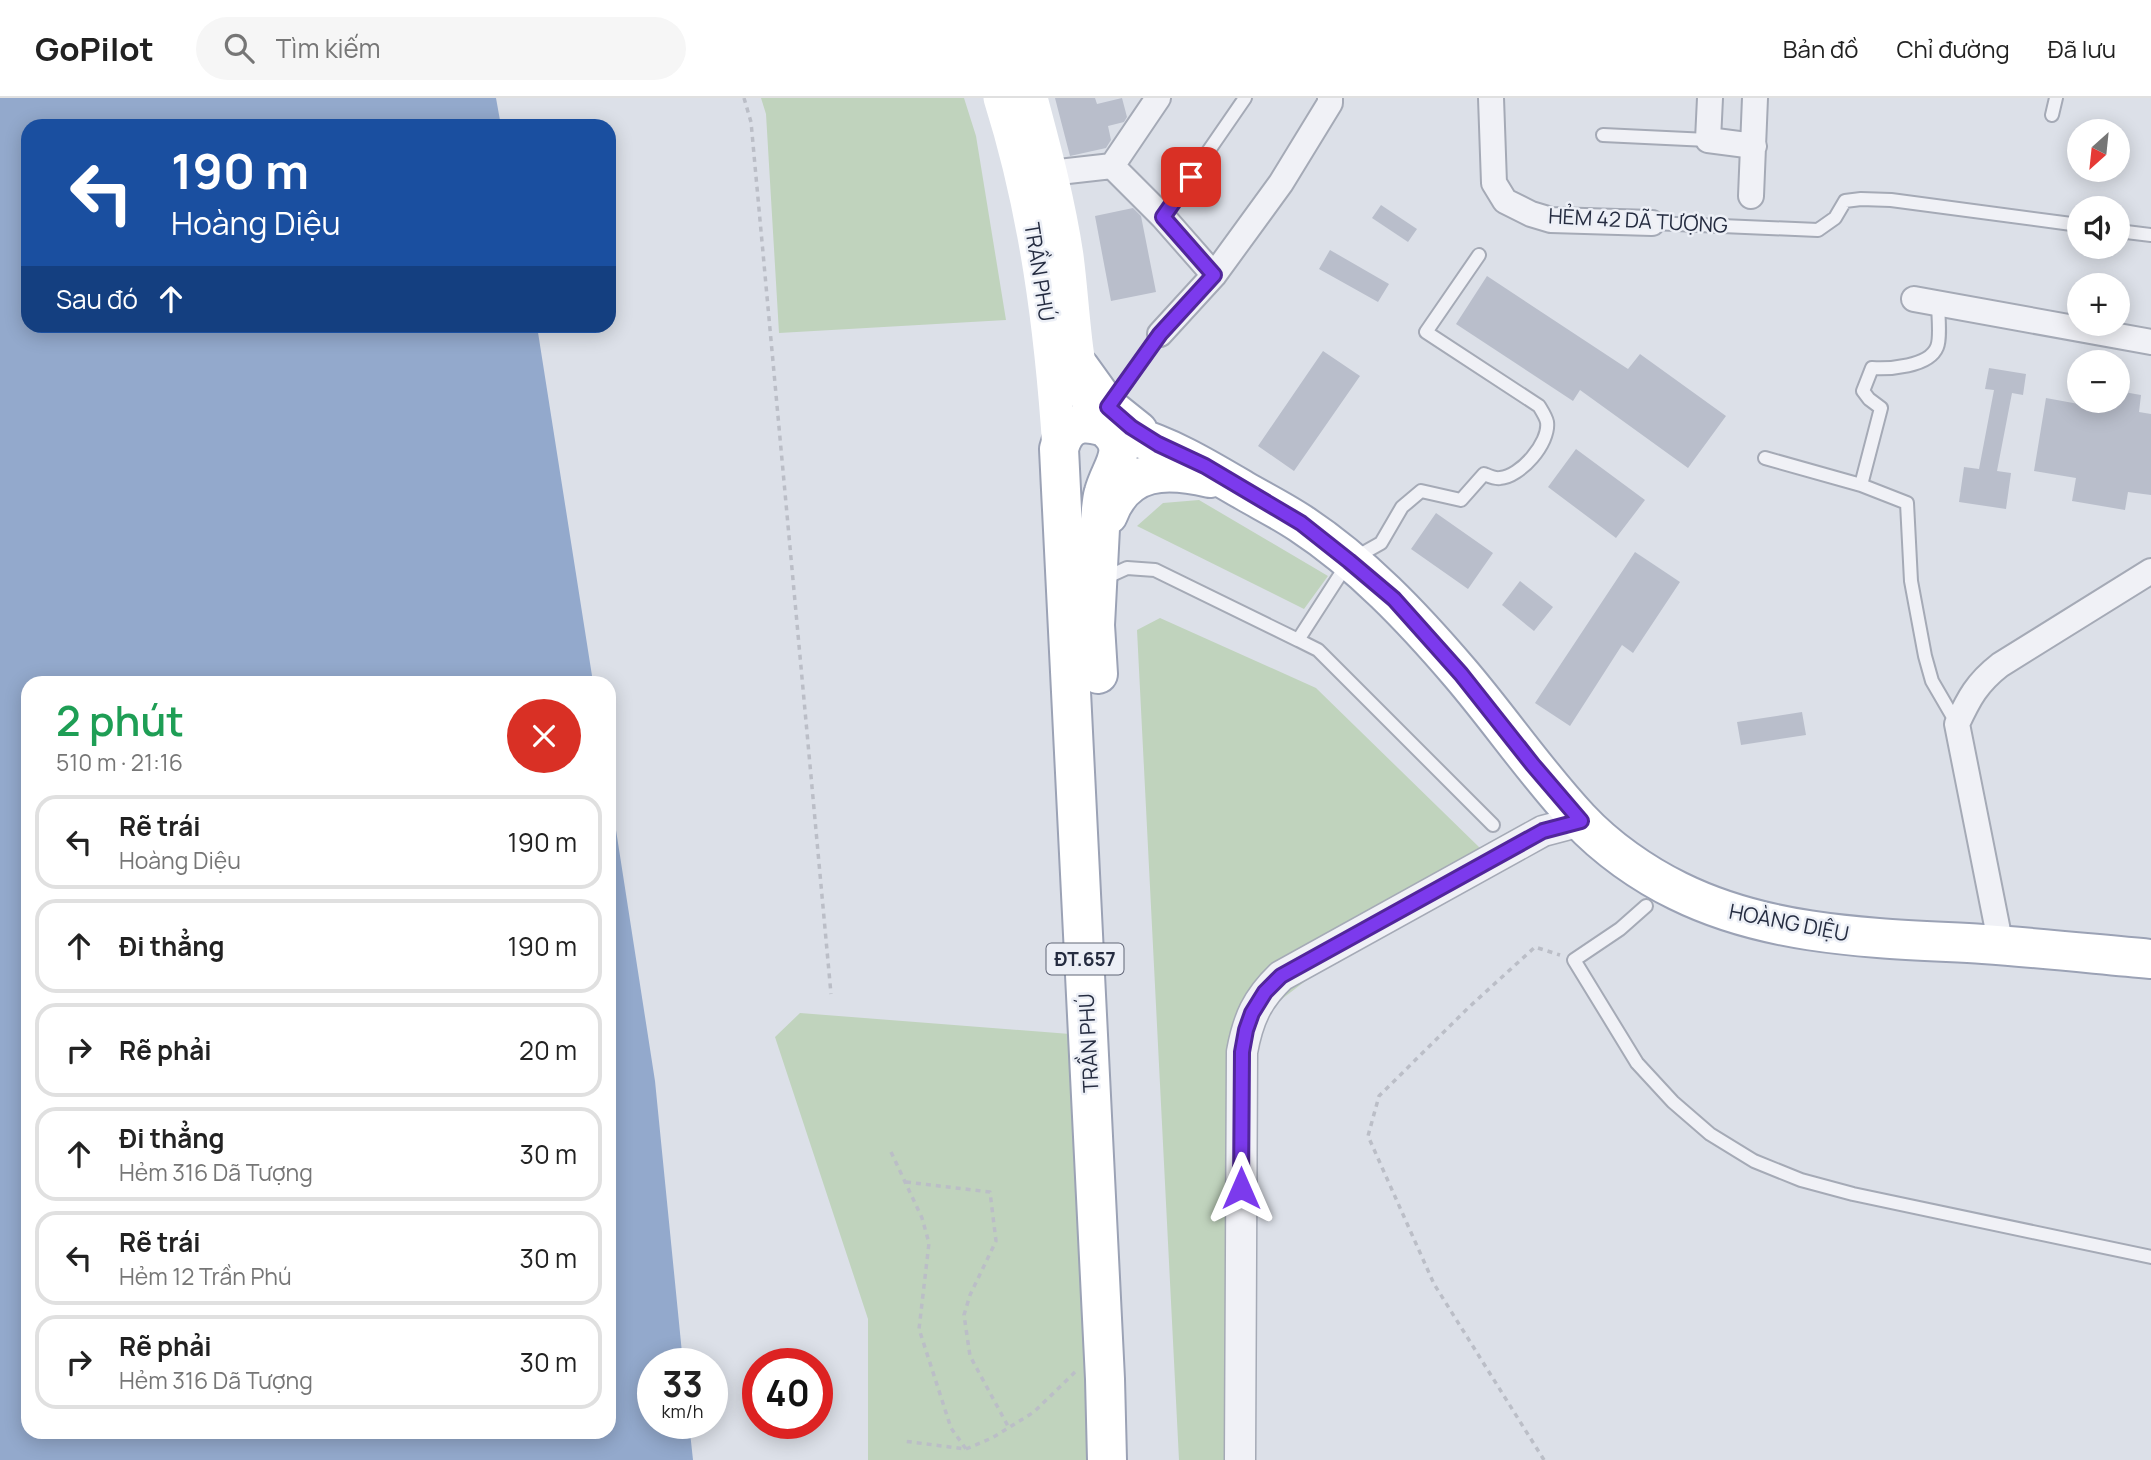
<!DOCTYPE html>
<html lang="vi">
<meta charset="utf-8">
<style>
:root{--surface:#fff;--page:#f6f6f6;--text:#222;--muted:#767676;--line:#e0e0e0}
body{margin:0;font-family:Manrope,sans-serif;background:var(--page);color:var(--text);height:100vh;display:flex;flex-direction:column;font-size:26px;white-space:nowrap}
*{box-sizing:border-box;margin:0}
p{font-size:23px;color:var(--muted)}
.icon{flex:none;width:38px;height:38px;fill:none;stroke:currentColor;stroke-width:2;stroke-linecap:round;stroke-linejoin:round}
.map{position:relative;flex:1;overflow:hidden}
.sheet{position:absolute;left:21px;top:578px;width:595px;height:763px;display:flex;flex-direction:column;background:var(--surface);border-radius:21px;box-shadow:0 4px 18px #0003}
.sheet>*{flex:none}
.hud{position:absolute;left:21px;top:21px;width:595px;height:214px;border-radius:21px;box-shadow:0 4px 18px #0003;background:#1a4fa0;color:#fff;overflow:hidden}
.needle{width:46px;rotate:207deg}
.buttons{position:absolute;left:2067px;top:21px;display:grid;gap:14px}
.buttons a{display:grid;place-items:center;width:63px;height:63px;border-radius:50%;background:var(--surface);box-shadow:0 4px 18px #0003;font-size:35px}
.speed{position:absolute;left:637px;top:1250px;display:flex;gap:14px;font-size:35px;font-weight:700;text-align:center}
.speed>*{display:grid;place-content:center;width:91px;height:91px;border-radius:50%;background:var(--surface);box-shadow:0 4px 18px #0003;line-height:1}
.speed small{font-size:18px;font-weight:400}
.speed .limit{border:10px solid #d22;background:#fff;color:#111}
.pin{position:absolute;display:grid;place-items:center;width:60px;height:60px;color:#fff;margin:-30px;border-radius:14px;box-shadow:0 4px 10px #0006}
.me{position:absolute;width:77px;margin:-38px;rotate:0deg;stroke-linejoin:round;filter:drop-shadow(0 0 5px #0008)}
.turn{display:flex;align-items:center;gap:24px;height:147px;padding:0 35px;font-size:32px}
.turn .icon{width:91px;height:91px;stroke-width:2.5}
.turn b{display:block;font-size:49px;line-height:60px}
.then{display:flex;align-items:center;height:66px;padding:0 35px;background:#0003;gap:14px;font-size:26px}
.round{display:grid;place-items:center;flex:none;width:74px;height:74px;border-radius:37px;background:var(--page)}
.summary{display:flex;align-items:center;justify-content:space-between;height:119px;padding:0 35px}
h1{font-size:42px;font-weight:600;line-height:52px;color:#1e9e55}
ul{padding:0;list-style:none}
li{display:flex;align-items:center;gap:21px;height:94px;margin:0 14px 10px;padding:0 21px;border:4px solid var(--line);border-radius:21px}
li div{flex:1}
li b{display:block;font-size:26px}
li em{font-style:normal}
header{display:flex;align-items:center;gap:42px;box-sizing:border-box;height:98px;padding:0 35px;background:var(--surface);border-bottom:2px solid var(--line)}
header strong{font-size:33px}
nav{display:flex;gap:38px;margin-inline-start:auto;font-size:24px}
.search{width:490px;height:63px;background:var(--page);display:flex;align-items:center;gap:18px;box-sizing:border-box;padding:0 24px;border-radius:38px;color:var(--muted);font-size:26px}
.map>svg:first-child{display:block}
.green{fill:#c0d3bd}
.water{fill:#93a9cc}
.building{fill:#b9becb}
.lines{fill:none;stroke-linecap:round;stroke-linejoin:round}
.service-casing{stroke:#a5aab6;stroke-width:16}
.minor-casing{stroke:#a5aab6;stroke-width:28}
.tertiary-casing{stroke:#a5aab6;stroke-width:33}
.primary-casing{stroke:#9ba2b5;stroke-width:42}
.path{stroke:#bbbec7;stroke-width:3.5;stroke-dasharray:5 5;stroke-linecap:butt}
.service{stroke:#f0f1f6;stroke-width:12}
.minor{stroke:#f0f1f6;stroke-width:24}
.tertiary{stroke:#f0f1f6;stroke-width:30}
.secondary{stroke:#fff;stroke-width:33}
.primary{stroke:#fff;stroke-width:38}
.route-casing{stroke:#51269a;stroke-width:18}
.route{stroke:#7c3aed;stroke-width:12}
.labels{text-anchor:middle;stroke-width:5;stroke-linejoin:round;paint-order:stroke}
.shield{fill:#eceff6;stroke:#616677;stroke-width:2}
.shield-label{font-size:19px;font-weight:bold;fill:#252c40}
.street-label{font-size:21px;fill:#252c40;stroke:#eceff6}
</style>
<header>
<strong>GoPilot</strong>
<div class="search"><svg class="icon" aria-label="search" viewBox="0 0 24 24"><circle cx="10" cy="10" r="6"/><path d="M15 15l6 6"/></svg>Tìm kiếm</div>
<nav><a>Bản đồ</a><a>Chỉ đường</a><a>Đã lưu</a></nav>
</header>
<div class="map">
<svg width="2151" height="1362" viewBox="0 0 2151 1362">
<rect width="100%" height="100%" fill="#dce0e8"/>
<path class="green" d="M 761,0 L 964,0 L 976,38 L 1006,222 L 779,235 L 766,16 Z
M 1199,402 L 1328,478 L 1304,511 L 1137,428 L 1163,405 Z
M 1160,520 L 1316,590 L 1480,750 L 1236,936 L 1225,1362 L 1179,1362 L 1137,532 Z
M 800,915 L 1070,936 L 1091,1362 L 868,1362 L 868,1221 L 775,939 Z"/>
<path class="water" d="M 0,0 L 496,0 L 501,28 L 28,28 L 28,228 L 537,228 L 593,584 L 28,584 L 28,1334 L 609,1334 L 609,687 L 655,983 L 683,1265 L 653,1265 L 653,1325 L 689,1325 L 693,1362 L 0,1362 Z"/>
<path class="building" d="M 1055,0 L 1095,0 L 1097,6 L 1122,0 L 1127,19 L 1124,24 L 1108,28 L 1111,42 L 1106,50 L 1070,58 Z
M 1381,107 L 1417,131 L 1408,144 L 1372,120 Z
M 1133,110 L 1141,118 L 1156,194 L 1111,203 L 1095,118 Z
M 1330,152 L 1389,186 L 1378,204 L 1319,171 Z
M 1487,178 L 1628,271 L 1640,256 L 1726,318 L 1688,370 L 1580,292 L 1573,303 L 1456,226 Z
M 1323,253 L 1360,278 L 1294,373 L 1258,348 Z
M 1989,270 L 2026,276 L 2023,297 L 2012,295 L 1997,373 L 2011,375 L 2006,411 L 1959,404 L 1964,369 L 1979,371 L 1994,292 L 1985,291 Z
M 2118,293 L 2141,297 L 2139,314 L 2151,316 L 2151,397 L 2128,394 L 2125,412 L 2072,403 L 2076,380 L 2034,373 L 2046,300 L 2084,307 L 2085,303 L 2118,303 Z
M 1576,351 L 1645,402 L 1616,440 L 1548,389 Z
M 1436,415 L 1493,455 L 1468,491 L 1411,451 Z
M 1635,454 L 1680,484 L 1633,555 L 1622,547 L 1570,628 L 1535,605 Z
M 1520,483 L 1553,509 L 1534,533 L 1502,507 Z
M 1802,614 L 1806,637 L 1741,647 L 1737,624 Z"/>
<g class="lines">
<defs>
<path id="service" d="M 2052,17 L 2056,0
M 1603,37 L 1708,42
M 1163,119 L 1245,0
M 1652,125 L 1818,132 L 1835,120 L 1845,103 L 1861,101 L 1891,102 L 2079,127
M 2118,133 L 2151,137
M 1111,306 L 1160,236
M 1765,360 L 1861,387 L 1907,405 L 1911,483 L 1925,558 L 1932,583 L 1957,626
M 1861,387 L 1881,310 L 1869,301 L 1863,293 L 1872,270 C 1889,271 1929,269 1937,249 C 1941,240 1938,216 1938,205
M 1105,480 L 1127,470 L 1155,472 L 1298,542 L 1349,463 L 1381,445 L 1402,409 L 1421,393 L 1461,402 L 1484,376 C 1489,378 1495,381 1500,380 C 1520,379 1550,345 1547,324 C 1546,319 1542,313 1539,308 L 1426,234 L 1479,157
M 1298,542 L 1318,552 L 1493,727
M 1646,808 L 1620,831 L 1574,862 L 1637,965 L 1673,1004 L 1710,1036 L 1754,1063 L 1801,1082 L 1853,1096 L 2151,1159"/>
<path id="minor" d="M 1491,0 L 1494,85 L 1505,103 L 1531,116 L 1551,122 L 1652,125
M 1710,0 L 1708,42 L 1754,48
M 1112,68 L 1158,0
M 1050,75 L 1112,68 L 1163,119 L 1214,177
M 1751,98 L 1755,0
M 1914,201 L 2151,244
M 1160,236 L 1214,177 L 1281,85 L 1330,5 L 1330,0
M 2001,848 L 1957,626 C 1969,600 1977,585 2000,567 L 2151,473"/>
<path id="tertiary" d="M 1240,1362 L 1242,954 C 1248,921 1257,901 1281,878 L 1543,733 L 1581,723"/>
<path id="primary" d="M 1080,270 L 1108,309 L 1138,333
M 1108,417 C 1126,369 1167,370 1210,380
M 1098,576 L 1095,527 L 1101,411 C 1102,405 1102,399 1104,394 C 1111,368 1133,350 1103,328
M 1107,1362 L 1105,1281 L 1059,351 C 1069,312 1099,327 1127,336 C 1171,349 1204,369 1243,392 C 1262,403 1282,413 1300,425 C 1361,465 1413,520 1460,575 C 1501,623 1536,675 1579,721 C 1606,750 1643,776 1678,793 C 1773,840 1880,840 1983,846 C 2039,850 2095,856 2151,861"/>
</defs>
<use href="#service" class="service-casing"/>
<use href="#minor" class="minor-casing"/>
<use href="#tertiary" class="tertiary-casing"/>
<use href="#primary" class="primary-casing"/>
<path class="path" d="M 744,0 L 751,24 L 831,896
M 891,1054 L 922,1120 L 929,1145 L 919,1231 L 951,1330 L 966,1351 L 903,1343
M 906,1084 L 990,1094 L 996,1143 L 970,1197 L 964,1217 L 970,1258 L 1009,1330
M 966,1351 L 992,1340 L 1034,1314 L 1075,1274
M 1544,1362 L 1434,1186 L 1368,1038 L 1379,998 L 1468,910 L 1535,849 L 1560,857"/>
<use href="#service" class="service"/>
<use href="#minor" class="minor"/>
<use href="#tertiary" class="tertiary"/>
<path class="secondary" d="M 1000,0 C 1036,114 1051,232 1059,351
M 1031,0 C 1045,52 1059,104 1067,158 C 1073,204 1074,251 1085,297"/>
<use href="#primary" class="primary"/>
</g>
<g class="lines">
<defs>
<path id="route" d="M 1191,79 L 1163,119 L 1214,177 L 1160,236 L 1108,309 L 1131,329 L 1158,346 L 1205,368 L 1301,425 L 1349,463 L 1394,501 L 1461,576 L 1533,667 L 1581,723 L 1543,733 L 1281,878 L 1265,894 L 1252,915 L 1246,932 L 1242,954 L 1241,1090"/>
</defs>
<use href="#route" class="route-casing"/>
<use href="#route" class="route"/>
</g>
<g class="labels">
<rect class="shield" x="1046.5" y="845.5" width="77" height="31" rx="5"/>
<g class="shield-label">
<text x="1085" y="868">ĐT.657</text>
</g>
<g class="street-label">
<text transform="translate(1638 123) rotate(3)" y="7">HẺM 42 DÃ TƯỢNG</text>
<text transform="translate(1039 174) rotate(81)" y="7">TRẦN PHÚ</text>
<text transform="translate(1789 825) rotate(11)" y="7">HOÀNG DIỆU</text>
<text transform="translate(1089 945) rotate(-93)" y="7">TRẦN PHÚ</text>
</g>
</g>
</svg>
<div class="buttons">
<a><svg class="needle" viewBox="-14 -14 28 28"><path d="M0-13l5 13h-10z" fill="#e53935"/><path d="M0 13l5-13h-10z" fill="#767676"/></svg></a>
<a><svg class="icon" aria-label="sound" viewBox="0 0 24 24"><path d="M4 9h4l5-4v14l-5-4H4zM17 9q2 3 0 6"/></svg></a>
<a>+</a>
<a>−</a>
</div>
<div class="speed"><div>33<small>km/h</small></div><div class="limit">40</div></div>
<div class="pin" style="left:1191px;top:79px;background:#d93025"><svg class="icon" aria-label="arrive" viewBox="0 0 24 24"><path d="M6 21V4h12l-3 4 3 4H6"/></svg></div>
<svg class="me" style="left:1241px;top:1090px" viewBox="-20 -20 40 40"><path d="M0-17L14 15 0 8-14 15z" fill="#7c3aed" stroke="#fff" stroke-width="4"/></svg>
<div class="hud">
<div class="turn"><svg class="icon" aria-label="left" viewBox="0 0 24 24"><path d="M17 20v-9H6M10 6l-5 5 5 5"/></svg><div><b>190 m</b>Hoàng Diệu</div></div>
<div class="then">Sau đó<svg class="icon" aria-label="ahead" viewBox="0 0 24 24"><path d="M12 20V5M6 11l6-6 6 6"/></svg></div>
</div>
<section class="sheet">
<div class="summary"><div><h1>2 phút</h1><p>510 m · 21:16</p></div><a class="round" style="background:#d93025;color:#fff"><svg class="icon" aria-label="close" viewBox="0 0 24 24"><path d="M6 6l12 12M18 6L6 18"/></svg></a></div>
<ul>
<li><svg class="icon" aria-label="left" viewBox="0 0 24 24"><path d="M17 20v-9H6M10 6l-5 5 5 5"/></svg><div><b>Rẽ trái</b><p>Hoàng Diệu</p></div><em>190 m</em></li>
<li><svg class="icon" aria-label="ahead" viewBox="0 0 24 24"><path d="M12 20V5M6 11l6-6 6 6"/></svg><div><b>Đi thẳng</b></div><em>190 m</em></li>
<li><svg class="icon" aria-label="right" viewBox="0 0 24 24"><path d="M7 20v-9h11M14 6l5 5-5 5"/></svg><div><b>Rẽ phải</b></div><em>20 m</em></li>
<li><svg class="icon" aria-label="ahead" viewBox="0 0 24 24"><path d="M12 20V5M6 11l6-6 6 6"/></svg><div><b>Đi thẳng</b><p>Hẻm 316 Dã Tượng</p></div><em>30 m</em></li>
<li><svg class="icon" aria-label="left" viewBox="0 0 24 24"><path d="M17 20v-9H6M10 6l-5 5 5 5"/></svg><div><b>Rẽ trái</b><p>Hẻm 12 Trần Phú</p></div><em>30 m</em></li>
<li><svg class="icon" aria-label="right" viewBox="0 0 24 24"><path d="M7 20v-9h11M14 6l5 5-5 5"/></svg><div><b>Rẽ phải</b><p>Hẻm 316 Dã Tượng</p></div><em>30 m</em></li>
</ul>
</section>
</div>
